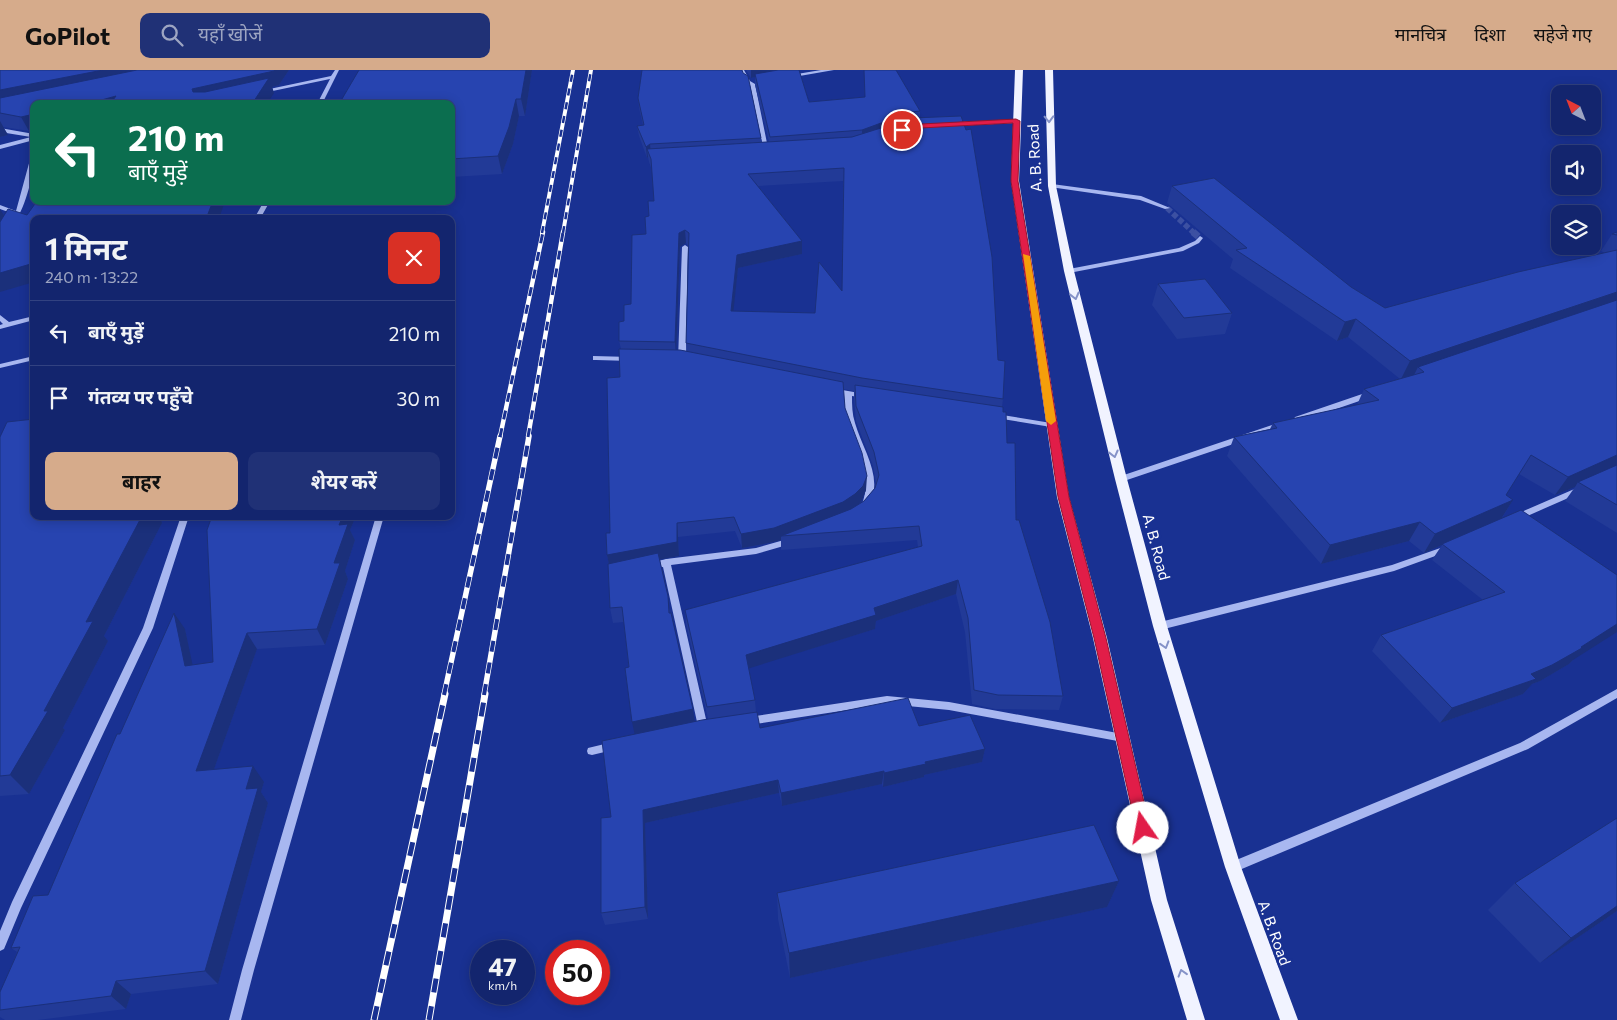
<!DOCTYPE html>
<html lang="hi">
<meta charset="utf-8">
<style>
:root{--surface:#13256e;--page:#203176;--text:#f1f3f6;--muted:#9da5c2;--line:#324281;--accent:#d6ab8b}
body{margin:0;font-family:Commissioner,"Noto Sans Devanagari",sans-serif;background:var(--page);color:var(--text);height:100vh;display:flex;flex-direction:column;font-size:19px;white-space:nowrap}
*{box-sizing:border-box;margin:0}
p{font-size:16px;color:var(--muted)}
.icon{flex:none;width:28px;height:28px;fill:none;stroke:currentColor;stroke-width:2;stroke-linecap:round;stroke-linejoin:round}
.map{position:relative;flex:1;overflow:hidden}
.panel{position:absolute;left:30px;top:145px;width:425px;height:305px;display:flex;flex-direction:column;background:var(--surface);border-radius:10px;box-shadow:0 2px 12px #0003,0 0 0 1px var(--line)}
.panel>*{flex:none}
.banner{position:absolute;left:30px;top:30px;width:425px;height:105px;border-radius:10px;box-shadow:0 2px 12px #0003,0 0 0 1px var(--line);background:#0b6e4f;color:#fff;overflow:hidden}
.needle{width:32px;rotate:318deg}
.tools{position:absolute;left:1551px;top:15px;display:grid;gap:10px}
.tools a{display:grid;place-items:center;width:50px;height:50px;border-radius:10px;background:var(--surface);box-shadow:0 2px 12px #0003,0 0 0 1px var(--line);font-size:25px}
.speed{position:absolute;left:470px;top:870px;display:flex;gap:10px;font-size:25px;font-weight:700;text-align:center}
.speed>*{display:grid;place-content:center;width:65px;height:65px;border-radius:50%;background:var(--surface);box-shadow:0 2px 12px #0003,0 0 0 1px var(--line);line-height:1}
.speed small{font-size:12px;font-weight:400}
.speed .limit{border:8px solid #d22;background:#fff;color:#111}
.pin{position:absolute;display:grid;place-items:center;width:42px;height:42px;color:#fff;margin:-21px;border:2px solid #fff;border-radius:50%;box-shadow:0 1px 5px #0007}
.me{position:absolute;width:55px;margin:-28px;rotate:348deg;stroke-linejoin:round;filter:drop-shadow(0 0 4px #0008)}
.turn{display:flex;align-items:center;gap:18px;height:105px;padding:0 15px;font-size:22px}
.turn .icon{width:65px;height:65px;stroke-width:2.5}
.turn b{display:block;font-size:35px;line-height:42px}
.round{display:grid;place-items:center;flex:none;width:52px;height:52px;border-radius:10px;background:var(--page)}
.overview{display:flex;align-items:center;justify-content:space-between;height:85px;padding:0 15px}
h1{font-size:30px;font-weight:700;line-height:38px}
.action{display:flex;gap:10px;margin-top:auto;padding:10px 15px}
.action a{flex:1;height:58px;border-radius:10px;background:var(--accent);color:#111;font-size:20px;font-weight:700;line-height:58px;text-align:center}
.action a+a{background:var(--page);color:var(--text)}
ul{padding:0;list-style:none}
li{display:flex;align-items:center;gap:15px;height:65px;padding:0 15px;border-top:1px solid var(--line)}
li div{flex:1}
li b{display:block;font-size:19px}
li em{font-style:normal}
header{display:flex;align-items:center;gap:30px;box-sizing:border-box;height:70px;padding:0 25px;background:var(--accent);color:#111}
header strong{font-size:24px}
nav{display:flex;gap:28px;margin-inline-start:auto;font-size:18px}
.search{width:350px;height:45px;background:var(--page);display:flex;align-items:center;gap:12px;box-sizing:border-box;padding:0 18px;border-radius:10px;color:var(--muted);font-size:19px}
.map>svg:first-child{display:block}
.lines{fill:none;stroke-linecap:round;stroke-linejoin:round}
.minor-tunnel-far1{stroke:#3c50a2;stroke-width:5.5;stroke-dasharray:5.5 2.5;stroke-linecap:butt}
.minor-tunnel{stroke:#3c50a2;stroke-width:7;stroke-dasharray:7 4;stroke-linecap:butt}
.minor{fill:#a8b7f0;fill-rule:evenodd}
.major{fill:#f1f3ff;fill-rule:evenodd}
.rail-far3-casing{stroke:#fff;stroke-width:4}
.rail-far2-casing{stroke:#fff;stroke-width:4.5}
.rail-far1-casing{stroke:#fff;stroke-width:5.5}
.rail-casing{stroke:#fff;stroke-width:7}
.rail-far3{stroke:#193192;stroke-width:2.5;stroke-dasharray:7;stroke-linecap:butt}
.rail-far2{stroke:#193192;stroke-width:3;stroke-dasharray:9;stroke-linecap:butt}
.rail-far1{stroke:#193192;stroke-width:4;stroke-dasharray:11;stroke-linecap:butt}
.rail{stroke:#193192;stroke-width:5;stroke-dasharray:14;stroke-linecap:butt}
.wall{fill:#223a97;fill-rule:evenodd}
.shaded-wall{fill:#1b307b}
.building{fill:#2744b0;stroke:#1b307b;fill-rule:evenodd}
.oneway{stroke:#8592c8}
.route{fill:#e11d48;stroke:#92132f}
.slow{fill:#f59e0b}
.labels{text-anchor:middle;stroke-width:5;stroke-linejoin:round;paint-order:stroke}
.street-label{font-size:15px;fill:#fff;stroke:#193192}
</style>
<header>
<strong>GoPilot</strong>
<div class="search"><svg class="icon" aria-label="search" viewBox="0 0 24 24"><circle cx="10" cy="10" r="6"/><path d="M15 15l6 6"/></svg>यहाँ खोजें</div>
<nav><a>मानचित्र</a><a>दिशा</a><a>सहेजे गए</a></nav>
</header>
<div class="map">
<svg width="1617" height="950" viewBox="0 0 1617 950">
<rect width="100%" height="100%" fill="#193192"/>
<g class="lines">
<path class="minor-tunnel-far1" d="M 1167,138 L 1194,163"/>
<path class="minor-tunnel" d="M 1193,162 L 1200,168"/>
<path class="minor" d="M 335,0 L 339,0 L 322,34 L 317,34 L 330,9 L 263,23 L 260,21 L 331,6 Z
M 740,0 L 744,0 L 750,11 L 755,14 L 769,83 L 764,82 L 750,15 L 745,12 Z
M 821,0 L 834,0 L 788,8 L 785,6 Z
M 1018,50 L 1018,52 L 1016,53 L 953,56 L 950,54 L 953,52 Z
M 0,58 L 34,64 L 34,70 L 0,79 L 0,75 L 31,67 L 0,62 Z
M 34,84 C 34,105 26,135 15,152 L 11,152 L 10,151 L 14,144 L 0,139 L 0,135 L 16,141 L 31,86 Z
M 1052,114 L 1141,126 L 1170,138 L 1165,139 L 1140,130 L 1050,117 L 1050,115 Z
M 264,131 L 270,131 L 260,149 L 254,149 Z
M 1200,166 L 1203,168 L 1199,173 L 1183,181 L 1069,203 L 1066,201 L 1069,199 L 1179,178 L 1195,171 Z
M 685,175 L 688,177 L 686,290 L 682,292 L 678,290 L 682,177 Z
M 0,245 L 9,252 L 34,246 L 34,250 L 0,259 L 0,255 L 3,254 L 0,251 Z
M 34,286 L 34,290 L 0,298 L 0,294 Z
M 593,286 L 631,287 L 635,289 L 631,291 L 596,290 L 593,290 Z
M 831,318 L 865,324 L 869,326 L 865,328 L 852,326 C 852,335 852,344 855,353 C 863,381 884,407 869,436 L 866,437 L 862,434 C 874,402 854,381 846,352 C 844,343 844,333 844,324 L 831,322 L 830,320 Z
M 1368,322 L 1374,322 L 1375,324 L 1374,326 L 1301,351 L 1295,351 L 1294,349 L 1295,347 Z
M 993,344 L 996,344 L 1051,353 L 1055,355 L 1051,357 L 996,348 L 992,346 Z
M 1278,353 L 1284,353 L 1285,355 L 1284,357 L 1124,411 L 1121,412 L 1117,409 L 1118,407 Z
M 1579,417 L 1583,420 L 1582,422 L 1518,450 L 1512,450 L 1511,448 L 1512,446 Z
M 181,446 L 189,446 L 153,558 L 21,838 L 4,879 L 0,881 L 0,861 L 12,832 L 143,558 Z
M 376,446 L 384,446 L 254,900 L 241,950 L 229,950 L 242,900 Z
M 791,468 L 795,471 L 794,473 L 756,484 L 671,495 L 708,658 L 707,661 L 703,662 L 699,661 L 663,497 L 649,499 L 645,496 L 646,494 L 666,489 L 756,478 Z
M 1446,476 L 1449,477 L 1450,479 L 1449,481 L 1394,501 L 1160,560 L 1157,559 L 1155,556 L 1157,553 L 1160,552 L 1392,495 Z
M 1617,619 L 1617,628 L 1528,679 L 1237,801 L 1233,802 L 1229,801 L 1227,797 L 1229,793 L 1520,673 Z
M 887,626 L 949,632 L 1123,664 L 1127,665 L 1128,668 L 1127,671 L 1123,672 L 949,640 L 887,634 L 749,655 L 745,654 L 744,651 L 745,648 L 749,647 Z
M 613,672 L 617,673 L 618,676 L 617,679 L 592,685 L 588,684 L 587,681 L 588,678 Z"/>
<path class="major" d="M 1015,0 L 1023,0 L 1019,111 L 1069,427 L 1107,568 L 1167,830 L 1205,950 L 1187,950 L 1151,830 L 1093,568 L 1057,427 L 1011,111 Z
M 1045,0 L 1053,0 L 1056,116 L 1074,201 L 1127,409 L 1167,556 L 1241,797 L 1298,950 L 1280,950 L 1225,797 L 1153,556 L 1115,409 L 1064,201 L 1048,116 Z"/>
<defs>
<path id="rail-far3" d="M 542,163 L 573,0
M 563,163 L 591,0"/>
<path id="rail-far2" d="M 500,367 L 543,162
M 528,367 L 563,162"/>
<path id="rail-far1" d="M 444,625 L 500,366
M 484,625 L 529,366"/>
<path id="rail" d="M 374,950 L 445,624
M 429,950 L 485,624"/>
</defs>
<use href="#rail-far3" class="rail-far3-casing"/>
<use href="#rail-far2" class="rail-far2-casing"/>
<use href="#rail-far1" class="rail-far1-casing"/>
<use href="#rail" class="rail-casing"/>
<use href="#rail-far3" class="rail-far3"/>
<use href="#rail-far2" class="rail-far2"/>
<use href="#rail-far1" class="rail-far1"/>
<use href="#rail" class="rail"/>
</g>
<path class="wall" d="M 0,0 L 289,0 L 279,15 L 272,17 L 274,23 L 34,34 L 34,60 L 29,61 L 3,57 L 8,65 L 0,67 Z
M 359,0 L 532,0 L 525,46 L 519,46 L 513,74 L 502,104 L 451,107 L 451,34 Z
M 746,0 L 799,0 L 809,32 L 865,27 L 864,0 L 896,0 L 920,41 L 920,48 L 998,290 L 1003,329 L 1002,337 L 1016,450 L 1063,626 L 1059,640 L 995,639 L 972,634 L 965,562 L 956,524 L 876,551 L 875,559 L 748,598 L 755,630 L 756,642 L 760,658 L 919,656 L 985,679 L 982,692 L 924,705 L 924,707 L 883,717 L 882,714 L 782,736 L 779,723 L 645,753 L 648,849 L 605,855 L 601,843 L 611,747 L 635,664 L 624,552 L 613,553 L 610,538 L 609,494 L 607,485 L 610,463 L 620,307 L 621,279 L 619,271 L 624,251 L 631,234 L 649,146 L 654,131 L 652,100 L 649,92 L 648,87 L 647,88 L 639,66 L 637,56 L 643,55 L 639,38 L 638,28 L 761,68 L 762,72 L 769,72 L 755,15 L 755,7 L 751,8 ZM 843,111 L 842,221 L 815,243 L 733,241 L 738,198 L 802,184 L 802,171 L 758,116 ZM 686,173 L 688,176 L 686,273 L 687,281 L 676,280 L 680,177 ZM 843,319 L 854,321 L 854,329 L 856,351 L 873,396 L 876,413 L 875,418 L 864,431 L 858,435 L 862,430 L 866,420 L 845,338 ZM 735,461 L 742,478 L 774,472 L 781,470 L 781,480 L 917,470 L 918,477 L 685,540 L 686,554 L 708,649 L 694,652 L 670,543 L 660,490 L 679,486 L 678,467 Z
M 1172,116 L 1351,217 L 1385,238 L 1605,183 L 1601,181 L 1612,164 L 1617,162 L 1617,463 L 1565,431 L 1575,417 L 1555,425 L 1519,404 L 1506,425 L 1513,430 L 1502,448 L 1573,590 L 1569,594 L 1540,611 L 1532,614 L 1523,624 L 1440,653 L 1372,581 L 1381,565 L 1483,530 L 1432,490 L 1442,475 L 1424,483 L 1409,471 L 1321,494 L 1227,386 L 1234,367 L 1270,359 L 1273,353 L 1357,335 L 1364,319 L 1400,309 L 1348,267 L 1337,271 L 1230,198 L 1233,189 L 1167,133 Z
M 1158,214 L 1232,243 L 1225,264 L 1177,269 L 1152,235 Z
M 0,367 L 34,446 L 160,446 L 162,453 L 104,566 L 108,571 L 63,658 L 65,660 L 29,724 L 0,726 Z
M 212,446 L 356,446 L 350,460 L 355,470 L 345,501 L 348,509 L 325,575 L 257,579 L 214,699 L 264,712 L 261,722 L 268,733 L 218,914 L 131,924 L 126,939 L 38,950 L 5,950 L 0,947 L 0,922 L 17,882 L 11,878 L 48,825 L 120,664 L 185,559 L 192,595 L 213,592 Z
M 1119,811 L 1107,837 L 790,908 L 778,849 L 777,823 Z
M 1515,813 L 1617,841 L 1540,893 L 1488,840 Z"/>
<path class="shaded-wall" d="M 103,0 L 144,0 L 0,36 L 0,20 Z
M 275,0 L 289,0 L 279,15 L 272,17 L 274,23 L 267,34 L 197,33 L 192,19 Z
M 526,0 L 532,0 L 525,46 L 521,29 Z
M 751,0 L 796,0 L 755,4 L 755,7 L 751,8 Z
M 116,26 L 120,34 L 87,34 Z
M 516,29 L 519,46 L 513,74 L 502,104 L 498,86 Z
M 911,42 L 910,53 L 862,71 L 862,60 Z
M 34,44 L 34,60 L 29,61 L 21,47 Z
M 0,51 L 8,65 L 0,67 Z
M 650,74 L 651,85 L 647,79 L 648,87 L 647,88 L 646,77 Z
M 213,131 L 225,131 L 219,149 L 206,149 Z
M 0,139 L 8,152 L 0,166 Z
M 685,160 L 686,173 L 680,177 L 676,286 L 675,272 L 679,163 Z
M 802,171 L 802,184 L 738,198 L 732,255 L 731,241 L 737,185 Z
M 34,193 L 34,212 L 0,222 L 0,203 Z
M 1617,222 L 1617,235 L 1418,297 L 1414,305 L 1401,309 L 1410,291 Z
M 1356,249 L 1348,267 L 1337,271 L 1345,252 Z
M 1617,385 L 1617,398 L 1578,412 L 1575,417 L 1555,425 L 1568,407 Z
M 867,406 L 866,420 L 862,430 L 855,439 L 781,466 L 781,470 L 774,472 L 742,478 L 741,464 Z
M 1513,430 L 1501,449 L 1442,474 L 1442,475 L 1424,483 L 1435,464 Z
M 142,446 L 160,446 L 162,453 L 104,566 L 108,571 L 63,658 L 65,660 L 29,724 L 10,705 L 44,641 L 86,552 Z
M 343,446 L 356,446 L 350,460 L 355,470 L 345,501 L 348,509 L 325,575 L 317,559 L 339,455 Z
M 1420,452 L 1409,471 L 1321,494 L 1330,475 Z
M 677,453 L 678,467 L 679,486 L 610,499 L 607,485 Z
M 958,510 L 956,524 L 876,551 L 875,559 L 747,599 L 746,585 L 874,538 Z
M 174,543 L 185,559 L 196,611 L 185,596 Z
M 1617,554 L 1617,562 L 1573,590 L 1569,594 L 1540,611 L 1532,614 L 1523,624 L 1440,653 L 1452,638 L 1531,604 L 1581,577 Z
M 247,563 L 257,579 L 208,716 L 196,701 Z
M 693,639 L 695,654 L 635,666 L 632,652 Z
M 985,679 L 982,692 L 924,705 L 924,707 L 883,717 L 884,703 L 925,692 Z
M 253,696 L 264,712 L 261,722 L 268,733 L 218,914 L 205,901 L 246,719 Z
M 884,701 L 882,714 L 782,736 L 781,723 Z
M 778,710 L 779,723 L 645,753 L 648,849 L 645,837 L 643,740 Z
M 1119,811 L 1107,837 L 790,908 L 789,883 Z
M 1617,836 L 1617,841 L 1540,893 L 1571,868 Z
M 116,911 L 131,924 L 126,939 L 111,926 Z"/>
<path class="building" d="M 0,0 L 103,0 L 0,20 Z
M 137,0 L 275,0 L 274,1 L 192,19 L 193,22 L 205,22 L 269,8 L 252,34 L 110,34 L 116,26 L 87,34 L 34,34 L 34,44 L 21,47 L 0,43 L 0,28 Z
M 359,0 L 526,0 L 521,29 L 516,29 L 509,57 L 498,86 L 451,89 L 451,34 L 339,34 Z
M 642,0 L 742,0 L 743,3 L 748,6 L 761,68 L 650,74 L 646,77 L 637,56 L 644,55 L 638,28 Z
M 778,0 L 799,0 L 809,32 L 865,27 L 864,0 L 896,0 L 920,41 L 911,42 L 862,60 L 770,67 L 755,4 Z
M 961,46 L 966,60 L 971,59 L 992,187 L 998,290 L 1005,291 L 1003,329 L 862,308 L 686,273 L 689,163 L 685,160 L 679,163 L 675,272 L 619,271 L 619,252 L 624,251 L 624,235 L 631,234 L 632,165 L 646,164 L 645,147 L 649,146 L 648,131 L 654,131 L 651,89 L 647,79 L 852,67 L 913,48 ZM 844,98 L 842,221 L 819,192 L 815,243 L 731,241 L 737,185 L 802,171 L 748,104 Z
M 1214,108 L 1351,217 L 1385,238 L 1518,202 L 1617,180 L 1617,222 L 1410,291 L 1356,249 L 1345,252 L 1236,180 L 1247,178 L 1172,116 Z
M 37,131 L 213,131 L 206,149 L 34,149 L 34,193 L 0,203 L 0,152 L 8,139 L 27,145 Z
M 1617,162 L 1617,165 L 1612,164 Z
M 1205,209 L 1232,243 L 1184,248 L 1158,214 Z
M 1617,230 L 1617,385 L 1568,407 L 1531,385 L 1506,425 L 1513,430 L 1435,464 L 1420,452 L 1330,475 L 1234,367 L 1277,358 L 1273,353 L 1379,330 L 1364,319 L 1424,302 L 1418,297 Z
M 619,279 L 680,280 L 843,312 L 845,338 L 862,383 L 867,406 L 863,416 L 855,424 L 843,432 L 774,458 L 741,464 L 734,447 L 677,453 L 677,472 L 607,485 L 606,463 L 610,463 L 607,308 L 620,307 Z
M 855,315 L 1003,337 L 1003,342 L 1006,342 L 1007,373 L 1015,373 L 1016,450 L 1019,450 L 1050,552 L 1063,626 L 998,625 L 974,620 L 968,548 L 958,510 L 874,538 L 876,545 L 746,585 L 755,630 L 707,637 L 685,540 L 922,476 L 919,456 L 781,466 L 851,439 L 864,431 L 875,418 L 879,405 L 874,382 L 856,336 Z
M 34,349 L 34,446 L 142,446 L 86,552 L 93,551 L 44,641 L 48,641 L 10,705 L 0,706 L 0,367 L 7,352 Z
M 1617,395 L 1617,435 L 1578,412 Z
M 1521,440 L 1617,505 L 1617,554 L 1581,577 L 1582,578 L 1552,595 L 1531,604 L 1536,609 L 1452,638 L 1381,565 L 1505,522 L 1442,474 Z
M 212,446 L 343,446 L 339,455 L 348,454 L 334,493 L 340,493 L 317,559 L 247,563 L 196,701 L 253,696 L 246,719 L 258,718 L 205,901 L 116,911 L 111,926 L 0,940 L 0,922 L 20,877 L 11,878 L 33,826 L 48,825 L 117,664 L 120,664 L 174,543 L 185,596 L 213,592 L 207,460 Z
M 658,483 L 668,526 L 669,543 L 671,543 L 693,639 L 632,652 L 625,598 L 629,597 L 622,537 L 610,538 L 608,494 Z
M 908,628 L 919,656 L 970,645 L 985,679 L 925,692 L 926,694 L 884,703 L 884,701 L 781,723 L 778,710 L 643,740 L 645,837 L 601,843 L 601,748 L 611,747 L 602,671 L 702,650 L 757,642 L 760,658 Z
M 1617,748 L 1617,836 L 1571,868 L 1515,813 Z
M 1094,755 L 1119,811 L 789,883 L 777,823 Z"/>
<defs><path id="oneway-chevron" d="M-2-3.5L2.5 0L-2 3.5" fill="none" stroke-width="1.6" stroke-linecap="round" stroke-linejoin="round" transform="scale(1.25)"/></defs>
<g class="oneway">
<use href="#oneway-chevron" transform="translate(1049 49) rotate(88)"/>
<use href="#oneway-chevron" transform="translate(1075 226) rotate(76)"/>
<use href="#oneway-chevron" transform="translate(1114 384) rotate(76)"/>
<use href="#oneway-chevron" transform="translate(1165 575) rotate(73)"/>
<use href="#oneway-chevron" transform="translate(1182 903) rotate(-107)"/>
</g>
<path class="route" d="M 1016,49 L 1020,51 L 1018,111 L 1069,427 L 1106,568 L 1150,758 L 1148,763 L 1143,765 L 1138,763 L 1136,758 L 1094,568 L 1058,427 L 1011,111 L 1013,53 L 921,58 L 902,62 L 898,60 L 921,54 Z"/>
<path class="slow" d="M 1023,184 L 1030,186 L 1056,351 L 1051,355 L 1046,351 Z"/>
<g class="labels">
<g class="street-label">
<text transform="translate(1035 88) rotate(-93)" y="5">A. B. Road</text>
<text transform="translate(1156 477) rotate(75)" y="5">A. B. Road</text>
<text transform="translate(1274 863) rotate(70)" y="5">A. B. Road</text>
</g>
</g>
</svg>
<div class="tools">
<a><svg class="needle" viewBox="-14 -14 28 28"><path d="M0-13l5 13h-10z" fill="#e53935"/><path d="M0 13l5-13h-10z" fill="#9da5c2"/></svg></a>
<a><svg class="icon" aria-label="sound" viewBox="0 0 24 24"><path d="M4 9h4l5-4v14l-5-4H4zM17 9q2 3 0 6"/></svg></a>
<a><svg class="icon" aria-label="layers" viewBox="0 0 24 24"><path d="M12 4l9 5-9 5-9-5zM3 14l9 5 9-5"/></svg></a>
</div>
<div class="speed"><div>47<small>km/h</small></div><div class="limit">50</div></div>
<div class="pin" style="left:902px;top:60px;background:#d93025"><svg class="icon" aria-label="arrive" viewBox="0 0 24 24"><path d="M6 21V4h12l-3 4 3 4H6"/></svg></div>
<svg class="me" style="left:1143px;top:758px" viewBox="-20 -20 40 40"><circle r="19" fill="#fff"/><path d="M0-13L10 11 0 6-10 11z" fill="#e11d48"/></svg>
<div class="banner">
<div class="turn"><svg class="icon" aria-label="left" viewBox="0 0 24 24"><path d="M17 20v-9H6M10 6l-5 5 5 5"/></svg><div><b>210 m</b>बाएँ मुड़ें</div></div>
</div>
<section class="panel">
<div class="overview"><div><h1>1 मिनट</h1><p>240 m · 13:22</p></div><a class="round" style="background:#d93025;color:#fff"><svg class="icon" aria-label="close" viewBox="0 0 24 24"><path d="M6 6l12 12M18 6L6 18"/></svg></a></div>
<ul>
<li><svg class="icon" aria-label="left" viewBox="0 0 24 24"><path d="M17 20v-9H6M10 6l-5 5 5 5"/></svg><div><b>बाएँ मुड़ें</b></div><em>210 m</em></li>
<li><svg class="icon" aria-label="arrive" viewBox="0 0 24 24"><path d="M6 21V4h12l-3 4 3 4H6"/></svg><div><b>गंतव्य पर पहुँचे</b></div><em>30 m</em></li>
</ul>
<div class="action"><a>बाहर</a><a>शेयर करें</a></div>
</section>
</div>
